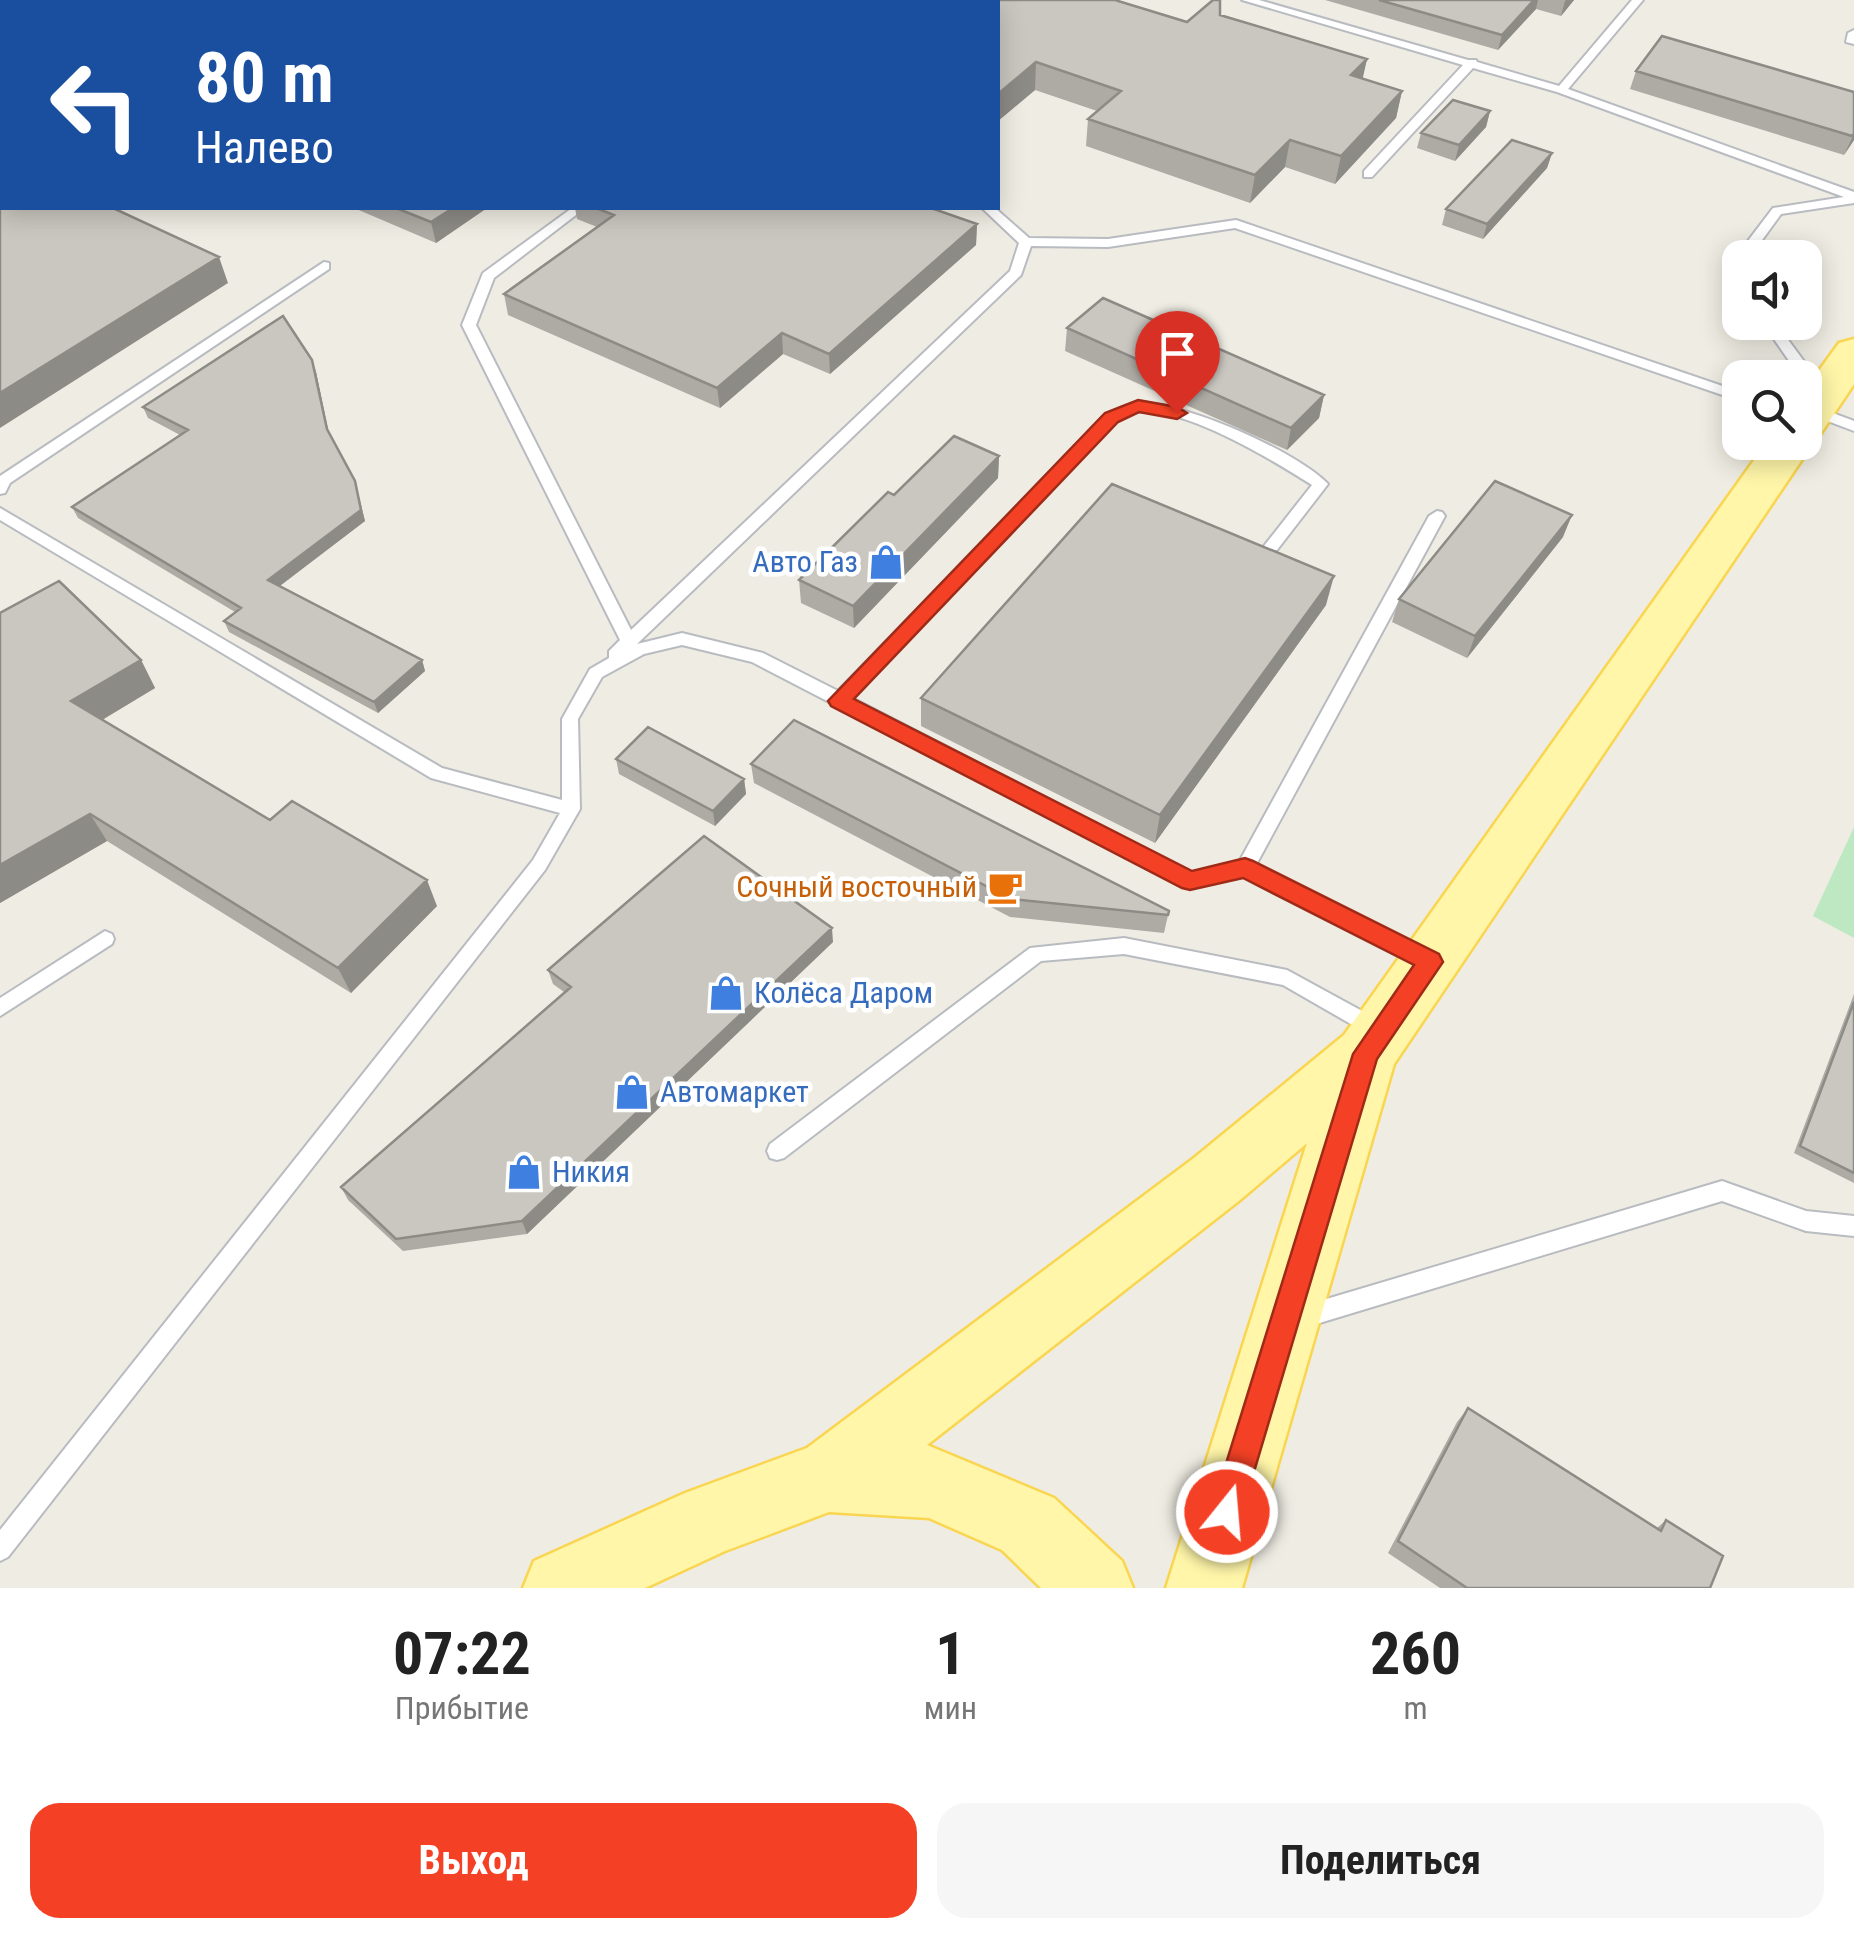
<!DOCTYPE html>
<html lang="ru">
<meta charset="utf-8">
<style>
:root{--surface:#fff;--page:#f6f6f6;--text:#222;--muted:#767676;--accent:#f44125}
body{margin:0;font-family:"Roboto Condensed",sans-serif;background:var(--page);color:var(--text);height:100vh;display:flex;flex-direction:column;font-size:38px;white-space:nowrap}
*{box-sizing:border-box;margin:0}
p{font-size:32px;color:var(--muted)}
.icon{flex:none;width:55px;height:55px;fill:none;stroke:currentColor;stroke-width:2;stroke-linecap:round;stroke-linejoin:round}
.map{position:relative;height:1588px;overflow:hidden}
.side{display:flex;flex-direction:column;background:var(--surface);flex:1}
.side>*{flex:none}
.banner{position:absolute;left:0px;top:0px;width:1000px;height:210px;box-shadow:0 5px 25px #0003;background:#1a4fa0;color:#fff;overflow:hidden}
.controls{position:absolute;left:1722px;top:240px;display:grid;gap:20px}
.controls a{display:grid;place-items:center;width:100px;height:100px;border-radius:20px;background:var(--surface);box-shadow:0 5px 25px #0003;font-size:50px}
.pin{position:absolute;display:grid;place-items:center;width:85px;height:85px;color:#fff;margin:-102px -42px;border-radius:50% 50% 50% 0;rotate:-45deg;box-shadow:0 0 10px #0007}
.pin .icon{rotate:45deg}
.me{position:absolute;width:110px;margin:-55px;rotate:17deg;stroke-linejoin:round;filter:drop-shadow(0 0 8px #0008)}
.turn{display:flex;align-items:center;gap:35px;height:210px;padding:0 30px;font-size:45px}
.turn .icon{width:130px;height:130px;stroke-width:2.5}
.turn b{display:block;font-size:70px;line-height:85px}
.eta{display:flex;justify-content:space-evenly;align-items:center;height:170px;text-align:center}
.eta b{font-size:60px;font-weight:700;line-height:70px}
.button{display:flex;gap:20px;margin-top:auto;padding:20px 30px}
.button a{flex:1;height:115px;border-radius:30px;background:var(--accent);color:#fff;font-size:40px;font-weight:700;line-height:115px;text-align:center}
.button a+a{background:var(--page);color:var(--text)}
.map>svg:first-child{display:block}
.green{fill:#bee8c1}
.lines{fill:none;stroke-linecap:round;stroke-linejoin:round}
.lane-casing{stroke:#b8bbc0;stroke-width:4}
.primary-casing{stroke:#fad551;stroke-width:5}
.lane{fill:#fff;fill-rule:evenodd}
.primary{fill:#fff6a9;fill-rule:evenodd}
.tram{stroke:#b5b6b6;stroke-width:2.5}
.wall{fill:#aeaba5}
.shaded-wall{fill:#8d8b86}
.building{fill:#cac7c0;stroke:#8d8b86;stroke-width:2.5}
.route{fill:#f44125;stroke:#9f2a18;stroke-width:2.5}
.labels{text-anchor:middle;stroke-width:9;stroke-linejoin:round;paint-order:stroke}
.shop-label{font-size:30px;fill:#366cbe;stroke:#fff;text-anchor:start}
.food-label{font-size:30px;fill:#c56008;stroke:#fff;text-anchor:end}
</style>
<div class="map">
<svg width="1854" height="1588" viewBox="0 0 1854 1588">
<rect width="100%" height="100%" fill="#efede3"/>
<path class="green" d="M 1854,827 L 1854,938 L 1813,916 Z"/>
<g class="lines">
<defs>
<path id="lane" d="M 1242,0 L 1259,0 L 1468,60 L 1476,60 L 1477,62 L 1559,86 L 1632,0 L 1643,0 L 1568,89 L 1854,192 L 1854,203 L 1781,214 L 1749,258 L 1740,258 L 1740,261 L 1737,261 L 1735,258 L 1773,208 L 1844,197 L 1557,92 L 1473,68 L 1372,177 L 1364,177 L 1364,171 L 1463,65 Z
M 1854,30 L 1854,44 L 1846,42 L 1848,33 Z
M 572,208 L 585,208 L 494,278 L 476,325 L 631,630 L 1010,271 L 1019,243 L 982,208 L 995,208 L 1029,238 L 1108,239 L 1236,220 L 1740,392 L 1740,401 L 1235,228 L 1108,247 L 1031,246 L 1021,275 L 637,644 L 682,633 L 763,653 L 838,691 L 1106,414 C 1118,409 1130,402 1143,403 C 1189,404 1297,452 1328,484 L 1277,550 L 1267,550 L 1264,546 L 1312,485 C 1274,461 1184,406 1138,412 C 1131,413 1123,417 1116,420 L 852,698 L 1192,873 L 1239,862 L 1429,516 L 1437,511 L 1442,512 L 1445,516 L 1256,865 L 1430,952 L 1432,958 L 1430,964 L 1423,966 L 1416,964 L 1243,876 L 1190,888 L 1184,886 L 752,662 L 682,645 L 644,654 L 602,677 L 578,719 L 580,809 L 545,870 L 8,1557 L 0,1561 L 0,1530 L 533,860 L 560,813 L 431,778 L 0,520 L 0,508 L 442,768 L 562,800 L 562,719 L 590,669 L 609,658 L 609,651 L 620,640 L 462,325 L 483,273 Z
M 324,262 L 329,263 L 329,269 L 10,483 L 5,493 L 0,494 L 0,476 Z
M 1762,322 L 1775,322 L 1828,394 L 1828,400 L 1818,400 L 1805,382 L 1805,378 L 1801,378 Z
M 1814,406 L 1854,421 L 1854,431 L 1809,414 L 1809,408 Z
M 105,931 L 112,934 L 114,939 L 112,944 L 0,1016 L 0,998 Z
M 1124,938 L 1287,970 L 1384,1023 L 1387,1029 L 1384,1035 L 1377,1037 L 1370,1035 L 1283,985 L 1124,954 L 1041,961 L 784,1158 L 777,1160 L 770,1158 L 767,1151 L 770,1144 L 1030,948 Z
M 1722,1181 L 1806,1211 L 1854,1216 L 1854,1236 L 1806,1231 L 1722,1201 L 1303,1328 L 1295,1325 L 1292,1317 L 1295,1309 L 1303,1306 Z"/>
<path id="primary" d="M 1854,339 L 1854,384 L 1821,433 L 1810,436 L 1814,442 L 1807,452 L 1394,1064 L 1242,1588 L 1166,1588 L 1307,1143 L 1240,1200 L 927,1445 L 1054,1498 L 1122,1561 L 1133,1588 L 1041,1588 L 1002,1550 L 929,1518 L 829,1512 L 725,1551 L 645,1588 L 523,1588 L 534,1561 L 685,1493 L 807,1448 L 1194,1158 L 1344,1035 L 1767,442 L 1805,442 L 1805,390 L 1839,343 Z"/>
</defs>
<use href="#lane" class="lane-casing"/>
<use href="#primary" class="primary-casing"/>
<use href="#lane" class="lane"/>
<use href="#primary" class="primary"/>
<path class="tram" d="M 149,2 L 154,0
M 169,2 L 174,0"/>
</g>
<path class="wall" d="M 500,0 L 806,0 L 803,2 L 496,2 Z
M 1325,0 L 1574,0 L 1561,16 L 1536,9 L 1498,50 Z
M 998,2 L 1187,22 L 1220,15 L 1367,59 L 1362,79 L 1402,91 L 1396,118 L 1335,184 L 1285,167 L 1250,203 L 1086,146 L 1088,119 L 1097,111 L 1035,90 L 998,121 Z
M 1636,71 L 1854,92 L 1854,140 L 1844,155 L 1630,89 Z
M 1490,111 L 1486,127 L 1455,161 L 1417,148 L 1421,133 Z
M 1552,153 L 1547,168 L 1483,239 L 1442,225 L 1446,209 Z
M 354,208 L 487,208 L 436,243 Z
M 575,208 L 931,208 L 977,224 L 976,245 L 830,374 L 783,354 L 720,408 L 508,315 L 504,294 L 597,227 L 577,219 Z
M 1067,328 L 1324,395 L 1319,418 L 1287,450 L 1065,351 Z
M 316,372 L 329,434 L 355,481 L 365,521 L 280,586 L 422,660 L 425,671 L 378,713 L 229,632 L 224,621 L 235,612 L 78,518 L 72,507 L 180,435 L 148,418 L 143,407 Z
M 999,456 L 998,478 L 854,628 L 801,603 L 799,580 L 894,495 Z
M 1563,537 L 1467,658 L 1392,622 L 1399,599 Z
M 1326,605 L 1155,843 L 921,726 L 921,698 Z
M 0,613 L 141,660 L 155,688 L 102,720 L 270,820 L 437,906 L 351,993 L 107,841 L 0,903 Z
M 616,759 L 744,779 L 746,794 L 715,826 L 619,774 Z
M 751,764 L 1169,911 L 1164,933 L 1010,917 L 754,783 Z
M 833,942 L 527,1234 L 403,1251 L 348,1200 L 341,1187 L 564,992 L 553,984 L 548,970 Z
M 1854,994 L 1854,1183 L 1794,1153 Z
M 1468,1408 L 1657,1528 L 1666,1520 L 1710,1588 L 1440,1588 L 1388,1553 L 1457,1422 Z"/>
<path class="shaded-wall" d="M 346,0 L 390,0 L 386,2 L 341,2 Z
M 727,0 L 746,0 L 746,2 L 723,2 Z
M 778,0 L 806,0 L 803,2 L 778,2 Z
M 1534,0 L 1538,0 L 1536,9 L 1498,50 L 1502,35 Z
M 1566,0 L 1574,0 L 1561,16 L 1565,1 Z
M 1367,59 L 1361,86 L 1351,75 Z
M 1036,62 L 1035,90 L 998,121 L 998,94 Z
M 1402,91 L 1396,118 L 1335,184 L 1341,156 Z
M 1490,111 L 1486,127 L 1455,161 L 1459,145 Z
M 1854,134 L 1854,140 L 1844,155 Z
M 1290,140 L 1285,167 L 1250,203 L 1255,175 Z
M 1552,153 L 1547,168 L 1483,239 L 1487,224 Z
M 453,208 L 487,208 L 436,243 L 431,222 Z
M 977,224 L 976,245 L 830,374 L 829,354 Z
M 219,257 L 228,283 L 0,428 L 0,393 Z
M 782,333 L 783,354 L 720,408 L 717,388 Z
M 312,360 L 316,372 L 330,440 L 327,429 Z
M 1324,395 L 1319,418 L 1287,450 L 1291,428 Z
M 999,456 L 998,478 L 854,628 L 853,606 Z
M 355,481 L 365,521 L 273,591 L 268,580 Z
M 1572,515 L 1563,537 L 1467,658 L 1475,636 Z
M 1334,576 L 1326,605 L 1155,843 L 1160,815 Z
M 141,660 L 155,688 L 87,729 L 71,701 Z
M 422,660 L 425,671 L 378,713 L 374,702 Z
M 744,779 L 746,794 L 715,826 L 713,811 Z
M 90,814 L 107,841 L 0,903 L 0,865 Z
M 427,880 L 437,906 L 351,993 L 338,968 Z
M 832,928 L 833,942 L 527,1234 L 522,1221 Z"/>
<path class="building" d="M 236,0 L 346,0 L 341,2 L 232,2 Z
M 500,0 L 727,0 L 723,2 L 496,2 Z
M 952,0 L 1115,0 L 1187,22 L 1213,0 L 1220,0 L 1220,15 L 1367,59 L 1351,75 L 1402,91 L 1341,156 L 1290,140 L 1255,175 L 1088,119 L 1121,91 L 1036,62 L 998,94 L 998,2 L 949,2 Z
M 1379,0 L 1534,0 L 1502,35 Z
M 1662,36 L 1854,92 L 1854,134 L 1852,136 L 1636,71 Z
M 1453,100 L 1490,111 L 1459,145 L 1421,133 Z
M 1512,140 L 1552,153 L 1487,224 L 1446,209 Z
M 0,141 L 2,143 L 2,208 L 113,208 L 219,257 L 0,393 Z
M 396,208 L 453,208 L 431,222 Z
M 596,208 L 931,208 L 977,224 L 829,354 L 782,333 L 717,388 L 504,294 L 614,215 Z
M 1103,298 L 1324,395 L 1291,428 L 1067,328 Z
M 283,316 L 312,360 L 327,429 L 355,481 L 361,510 L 268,580 L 422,660 L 374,702 L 224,621 L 241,608 L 72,507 L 188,430 L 143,407 Z
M 954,436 L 999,456 L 853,606 L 799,580 L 888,492 L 894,495 Z
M 1495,481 L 1572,515 L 1475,636 L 1399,599 Z
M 1112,484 L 1334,576 L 1160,815 L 921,698 Z
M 59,581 L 141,660 L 71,701 L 270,820 L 292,801 L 427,880 L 338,968 L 90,814 L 0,865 L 0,613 Z
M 794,720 L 1169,911 L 1168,915 L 1011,899 L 751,764 Z
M 648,727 L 744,779 L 713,811 L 616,759 Z
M 704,836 L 832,928 L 522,1221 L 396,1239 L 341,1187 L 571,987 L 548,970 Z
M 1854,1002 L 1854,1173 L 1800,1146 Z
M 1468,1408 L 1661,1531 L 1666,1520 L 1723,1556 L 1710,1588 L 1467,1588 L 1398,1541 Z"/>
<path class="route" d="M 1138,400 L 1177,407 L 1187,413 L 1177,419 L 1139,412 L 1118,422 L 854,699 L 1192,871 L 1245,858 L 1253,861 L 1439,954 L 1443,962 L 1377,1059 L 1242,1512 L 1238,1523 L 1227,1527 L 1216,1523 L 1211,1512 L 1353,1054 L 1414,965 L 1243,878 L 1190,890 L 1182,888 L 831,706 L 828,701 L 1105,413 Z"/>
<defs>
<symbol id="shop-bare" viewBox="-9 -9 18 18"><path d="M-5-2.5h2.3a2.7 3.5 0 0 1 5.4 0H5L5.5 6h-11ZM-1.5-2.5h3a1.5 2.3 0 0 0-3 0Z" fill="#3f7fe0" stroke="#fff" stroke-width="2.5" paint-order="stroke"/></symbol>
<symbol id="cafe-bare" viewBox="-9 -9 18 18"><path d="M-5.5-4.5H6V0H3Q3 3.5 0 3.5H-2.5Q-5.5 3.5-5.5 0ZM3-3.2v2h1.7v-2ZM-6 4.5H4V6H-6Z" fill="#e8710a" stroke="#fff" stroke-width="2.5" paint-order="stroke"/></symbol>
</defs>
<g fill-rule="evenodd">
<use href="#shop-bare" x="861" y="537" width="50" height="50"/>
<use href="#cafe-bare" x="980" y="862" width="50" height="50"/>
<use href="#shop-bare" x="701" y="968" width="50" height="50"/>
<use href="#shop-bare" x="607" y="1067" width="50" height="50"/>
<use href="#shop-bare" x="499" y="1147" width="50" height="50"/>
</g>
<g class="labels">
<g class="shop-label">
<text x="858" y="572" text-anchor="end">Авто Газ</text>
<text x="754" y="1003">Колёса Даром</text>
<text x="660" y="1102">Автомаркет</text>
<text x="552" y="1182">Никия</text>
</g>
<g class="food-label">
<text x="977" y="897">Сочный восточный</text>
</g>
</g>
</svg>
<div class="controls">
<a><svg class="icon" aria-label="sound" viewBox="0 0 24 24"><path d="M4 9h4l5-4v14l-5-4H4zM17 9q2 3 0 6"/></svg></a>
<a><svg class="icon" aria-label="search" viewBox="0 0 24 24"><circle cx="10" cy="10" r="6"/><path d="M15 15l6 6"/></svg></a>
</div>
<div class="pin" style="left:1177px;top:413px;background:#d93025"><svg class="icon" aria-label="arrive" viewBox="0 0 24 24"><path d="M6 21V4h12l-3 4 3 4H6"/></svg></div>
<svg class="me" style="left:1227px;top:1512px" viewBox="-20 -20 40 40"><circle r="17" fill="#f44125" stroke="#fff" stroke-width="3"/><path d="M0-11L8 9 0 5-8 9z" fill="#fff"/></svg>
<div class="banner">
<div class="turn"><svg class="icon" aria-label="left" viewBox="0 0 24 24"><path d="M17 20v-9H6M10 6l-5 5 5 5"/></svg><div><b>80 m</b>Налево</div></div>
</div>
</div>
<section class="side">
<div class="eta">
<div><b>07:22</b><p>Прибытие</p></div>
<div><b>1</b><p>мин</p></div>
<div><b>260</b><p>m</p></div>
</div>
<div class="button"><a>Выход</a><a>Поделиться</a></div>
</section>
